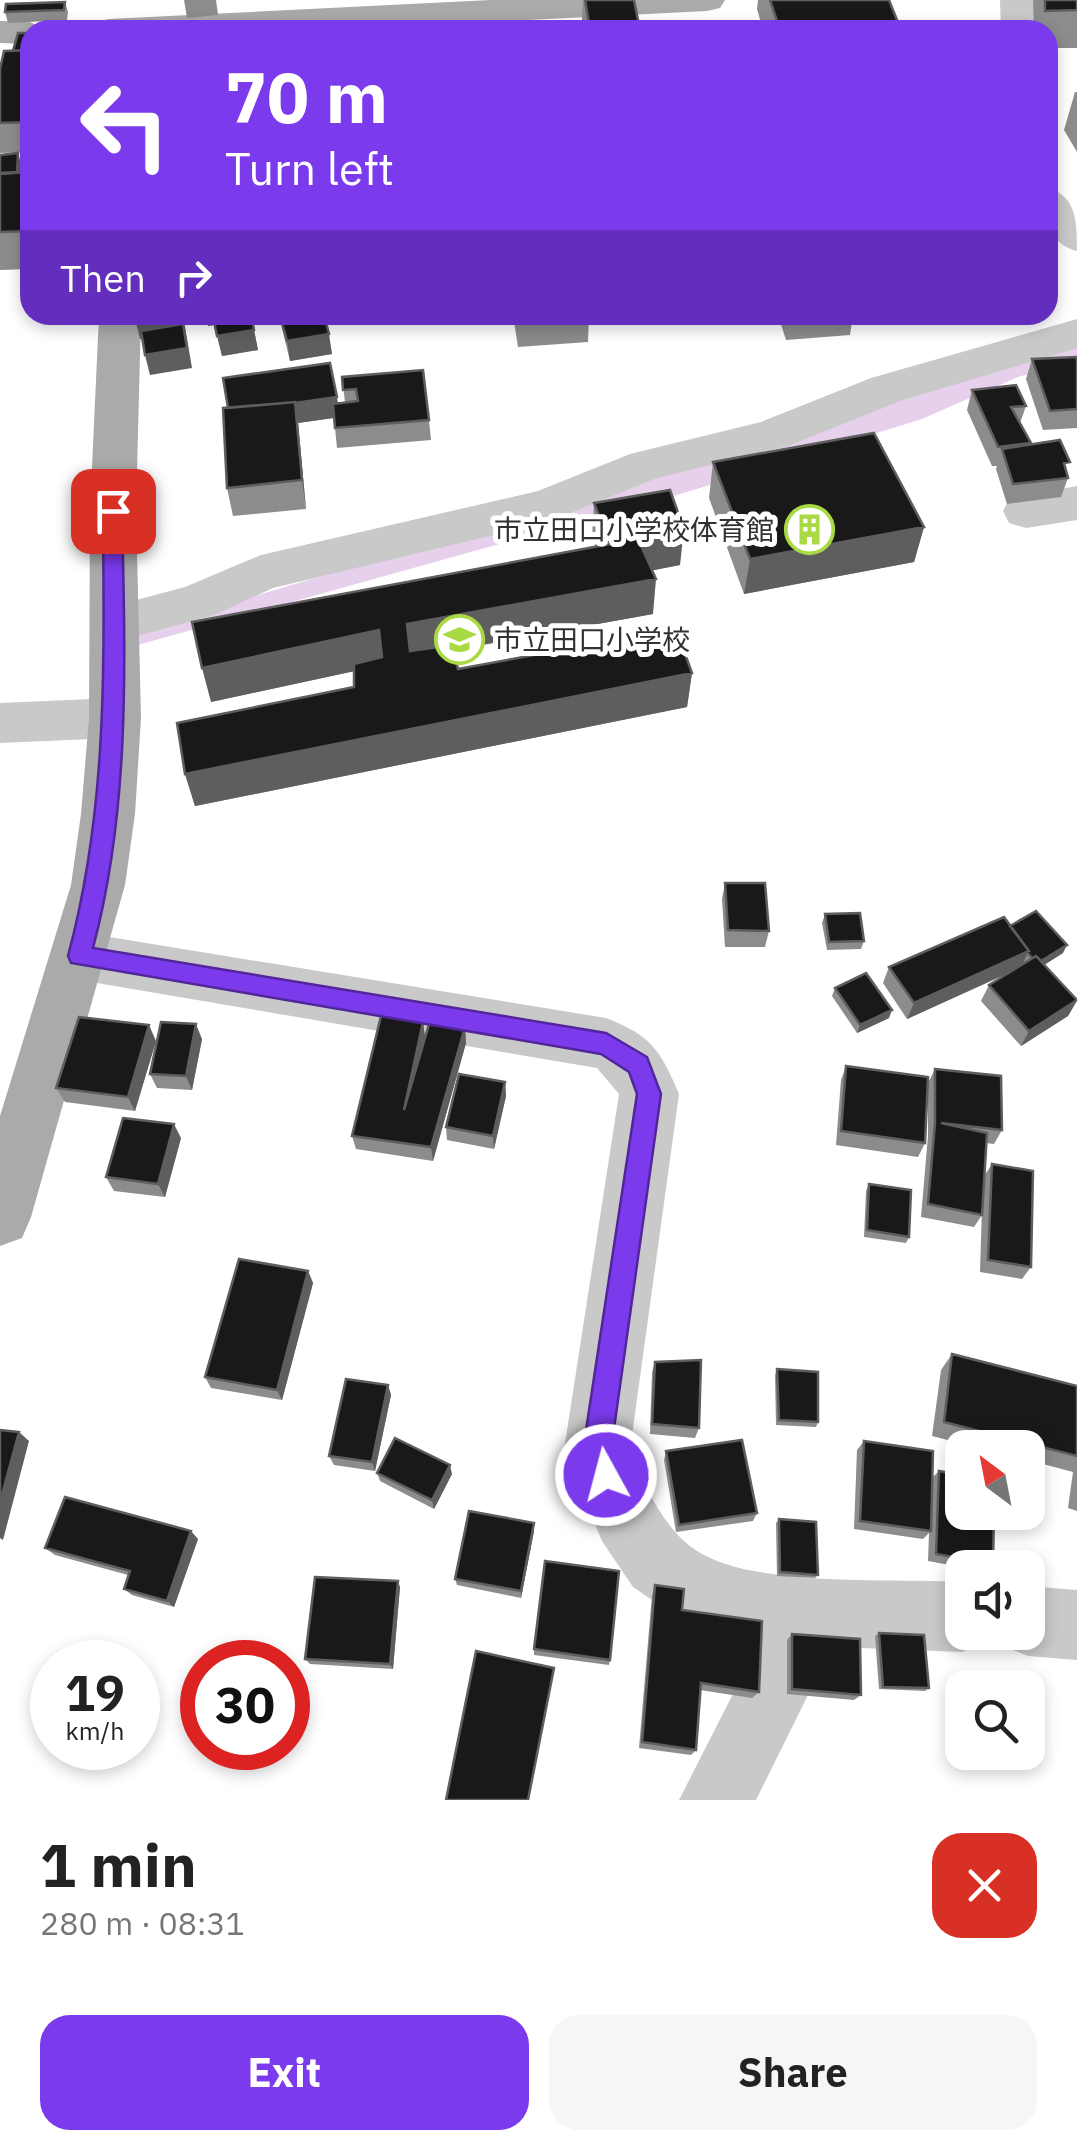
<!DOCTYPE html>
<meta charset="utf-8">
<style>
:root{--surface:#fff;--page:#f6f6f6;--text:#222;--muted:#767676;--accent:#7c3aed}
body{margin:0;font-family:"IBM Plex Sans","Noto Sans JP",sans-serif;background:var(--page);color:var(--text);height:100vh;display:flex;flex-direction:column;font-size:38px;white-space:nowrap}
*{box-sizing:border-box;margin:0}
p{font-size:32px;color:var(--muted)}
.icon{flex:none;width:55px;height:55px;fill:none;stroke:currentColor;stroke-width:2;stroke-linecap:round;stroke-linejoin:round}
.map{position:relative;height:1800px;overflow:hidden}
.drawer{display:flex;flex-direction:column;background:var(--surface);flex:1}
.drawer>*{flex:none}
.guide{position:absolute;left:20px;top:20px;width:1038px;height:305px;border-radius:30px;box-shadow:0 5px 15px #0003;background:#7c3aed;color:#fff;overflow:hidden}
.needle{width:65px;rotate:328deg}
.fabs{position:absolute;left:945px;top:1430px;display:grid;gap:20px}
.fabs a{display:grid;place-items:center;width:100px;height:100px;border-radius:20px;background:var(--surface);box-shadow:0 5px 15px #0003;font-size:50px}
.speed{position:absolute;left:30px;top:1640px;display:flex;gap:20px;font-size:50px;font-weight:700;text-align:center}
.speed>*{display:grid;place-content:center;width:130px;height:130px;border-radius:50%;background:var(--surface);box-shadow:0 5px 15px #0003;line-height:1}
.speed small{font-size:25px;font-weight:400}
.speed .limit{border:15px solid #d22;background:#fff;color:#111}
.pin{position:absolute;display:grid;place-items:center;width:85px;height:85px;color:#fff;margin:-42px;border-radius:20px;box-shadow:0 5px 15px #0006}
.me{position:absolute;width:110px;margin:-55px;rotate:353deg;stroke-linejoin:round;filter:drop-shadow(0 0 8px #0008)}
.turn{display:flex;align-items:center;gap:35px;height:210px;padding:0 40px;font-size:45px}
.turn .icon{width:130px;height:130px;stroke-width:2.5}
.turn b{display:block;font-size:70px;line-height:85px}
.then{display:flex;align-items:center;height:95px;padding:0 40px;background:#0003;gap:20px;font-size:38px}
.round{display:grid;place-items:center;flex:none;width:105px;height:105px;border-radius:30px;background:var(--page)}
.overview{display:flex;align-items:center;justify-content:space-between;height:170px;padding:0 40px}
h1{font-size:60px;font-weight:800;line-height:75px}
.cta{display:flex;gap:20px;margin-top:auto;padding:20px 40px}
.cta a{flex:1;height:115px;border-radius:30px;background:var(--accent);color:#fff;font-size:40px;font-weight:800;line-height:115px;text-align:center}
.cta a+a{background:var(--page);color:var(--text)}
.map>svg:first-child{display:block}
.water{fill:#e6d0eb}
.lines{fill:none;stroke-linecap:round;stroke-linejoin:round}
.canal{fill:#e6d0eb;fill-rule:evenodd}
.minor{fill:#c9c9c9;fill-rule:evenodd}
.major{fill:#aaa;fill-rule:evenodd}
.wall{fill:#8c8c8c}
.shaded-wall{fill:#5e5e5e}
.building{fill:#191919;stroke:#5e5e5e;stroke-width:2.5}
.route{fill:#7c3aed;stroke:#51269a;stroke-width:2.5}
.labels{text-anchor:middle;stroke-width:10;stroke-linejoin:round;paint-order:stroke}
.poi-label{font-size:28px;fill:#323232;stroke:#fff;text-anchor:end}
</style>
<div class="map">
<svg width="1077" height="1800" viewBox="0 0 1077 1800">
<rect width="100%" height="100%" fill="#fff"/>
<path class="water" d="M 1077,343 L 1077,360 L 1018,377 L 922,419 L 674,496 L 665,476 Z
M 646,479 L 661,499 L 134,646 L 134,632 Z"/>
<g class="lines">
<path class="canal" d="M 718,459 L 730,463 L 735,471 L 730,479 L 600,516 L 588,513 L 583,504 L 588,495 Z"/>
<path class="minor" d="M 1000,0 L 1036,0 L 1037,30 L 1001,30 Z
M 1048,188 C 1077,196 1077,223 1077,251 C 1045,243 1046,215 1048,188 Z
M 1077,319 L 1077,348 L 903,400 L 788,446 L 657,478 L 548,522 L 273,588 L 214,615 L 116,642 L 99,636 L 91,623 L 99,610 L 185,587 L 261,555 L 538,491 L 630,454 L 761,422 L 871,378 Z
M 1077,486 L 1077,520 L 1026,528 L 1009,523 L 1003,511 L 1009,499 Z
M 115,698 L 133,704 L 141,718 L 133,732 L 115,738 L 0,743 L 0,703 Z
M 79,932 L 606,1018 C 651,1035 661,1051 679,1094 L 630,1450 C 644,1485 664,1530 697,1551 C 754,1588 894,1578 962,1582 L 962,1632 L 991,1632 L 987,1642 L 962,1652 L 811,1646 L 809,1693 L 756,1800 L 679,1800 L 737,1686 L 740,1636 L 671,1613 L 633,1587 L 602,1541 L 564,1450 L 619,1094 L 597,1068 L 79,980 L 59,973 L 51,956 L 59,939 Z
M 1028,1586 L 1077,1590 L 1077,1660 L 1028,1656 L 1003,1646 L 998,1632 L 1028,1632 Z"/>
<path class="major" d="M 491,0 L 725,0 L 720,8 L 707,11 L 326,30 L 91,30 L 96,22 L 109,19 Z
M 0,21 L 30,22 L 46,30 L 30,30 L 30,44 L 0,43 Z
M 99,315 L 141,315 L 136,511 L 141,718 L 135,814 L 125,885 L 31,1217 L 22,1238 L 0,1246 L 0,1116 L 71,885 L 81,814 L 89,718 L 90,511 Z"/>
</g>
<path class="wall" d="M 184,0 L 216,0 L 218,15 L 187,18 Z
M 583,0 L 634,0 L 640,30 L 584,30 L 582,19 Z
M 758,0 L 889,0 L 901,30 L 763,30 L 757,9 Z
M 1033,0 L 1077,0 L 1077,48 L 1048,48 L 1048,30 L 1034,30 Z
M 65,2 L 68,12 L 67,20 L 8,23 L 5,12 Z
M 30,33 L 30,269 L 0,270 L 0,155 L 18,153 L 21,164 L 21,173 L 26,173 L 28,152 L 0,153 L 0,69 L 13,51 Z
M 1075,92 L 1077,92 L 1077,152 L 1064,130 Z
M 205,315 L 251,315 L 258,350 L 222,356 L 215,325 L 208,326 Z
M 273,315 L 324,315 L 332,354 L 290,361 L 280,320 L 274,321 Z
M 513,315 L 589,315 L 588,342 L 518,347 Z
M 778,315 L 853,315 L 850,335 L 786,340 Z
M 1077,357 L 1077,428 L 1043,430 L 1026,379 L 1032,359 Z
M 342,377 L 429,420 L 431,440 L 337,448 L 334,418 L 298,423 L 306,509 L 233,516 L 227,488 L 223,408 L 345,402 Z
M 972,390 L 1026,406 L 1020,423 L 1031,443 L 1030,445 L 1066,472 L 1068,478 L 1061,497 L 1007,504 L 996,469 L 997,466 L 992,466 L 967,410 Z
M 713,462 L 924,527 L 914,562 L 744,594 L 709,498 Z
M 594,503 L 680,565 L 652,570 L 653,614 L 453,650 L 458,669 L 692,673 L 687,707 L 195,806 L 185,774 L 354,687 L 354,671 L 211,702 L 596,547 L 592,538 Z
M 725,883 L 769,931 L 765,947 L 725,947 L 722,899 Z
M 825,914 L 864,941 L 861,949 L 827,950 L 822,923 Z
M 1010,926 L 1063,953 L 1044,965 L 1077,1001 L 1068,1016 L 1021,1046 L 981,1001 L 989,985 L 1009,973 L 907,1019 L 883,983 L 889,967 Z
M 835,988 L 889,1018 L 857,1033 L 832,996 Z
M 423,1022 L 425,1037 L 422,1048 L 465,1027 L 466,1043 L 433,1161 L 356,1149 L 352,1136 Z
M 202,1039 L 192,1090 L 157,1088 L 150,1074 Z
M 156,1041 L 135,1111 L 65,1102 L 56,1088 Z
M 846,1066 L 925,1143 L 918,1157 L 836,1145 L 841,1080 Z
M 935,1069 L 1002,1130 L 994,1144 L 986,1143 L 984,1176 L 992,1164 L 1031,1267 L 1022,1279 L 980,1272 L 982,1206 L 982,1215 L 974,1227 L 921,1217 L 928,1136 L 928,1083 Z
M 505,1082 L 506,1096 L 494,1149 L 447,1140 L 446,1127 Z
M 181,1138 L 165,1197 L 114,1191 L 106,1177 Z
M 869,1184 L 909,1237 L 906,1243 L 864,1237 L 866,1191 Z
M 308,1271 L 313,1283 L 282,1400 L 211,1388 L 205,1377 Z
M 952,1354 L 1077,1386 L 1077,1511 L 1068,1508 L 1073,1472 L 1028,1460 L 1028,1448 L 979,1448 L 932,1436 L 941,1370 Z
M 655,1362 L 699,1428 L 695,1438 L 650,1434 L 652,1372 Z
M 777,1369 L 818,1422 L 816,1427 L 776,1425 L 775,1375 Z
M 388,1385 L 391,1395 L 375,1471 L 334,1465 L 329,1456 Z
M 864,1441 L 932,1478 L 939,1471 L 993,1564 L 988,1568 L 966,1568 L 928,1561 L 929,1533 L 923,1539 L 854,1529 L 857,1450 Z
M 666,1451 L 757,1513 L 753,1521 L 676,1532 L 664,1460 Z
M 377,1473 L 452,1474 L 434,1509 L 380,1481 Z
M 779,1519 L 818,1575 L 815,1578 L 777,1576 L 776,1523 Z
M 534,1523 L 534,1531 L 521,1598 L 457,1585 L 455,1579 Z
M 198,1539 L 174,1607 L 132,1595 L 124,1589 L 128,1575 L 55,1555 L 45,1548 Z
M 655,1585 L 759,1692 L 752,1698 L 700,1690 L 696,1750 L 691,1755 L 639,1748 L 652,1595 Z
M 400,1587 L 393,1669 L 310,1664 L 305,1659 Z
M 879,1633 L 929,1688 L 925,1691 L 879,1689 L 875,1636 Z
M 792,1634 L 861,1695 L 854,1700 L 787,1694 L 787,1640 Z
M 534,1649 L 610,1660 L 609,1665 L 534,1655 Z"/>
<path class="shaded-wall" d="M 18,153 L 21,164 L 20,182 L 17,172 Z
M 159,315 L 183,315 L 192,368 L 150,375 L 145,355 L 184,332 L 140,339 L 135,318 Z
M 206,315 L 217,315 L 219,324 L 208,326 Z
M 273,315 L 279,315 L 280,320 L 274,321 Z
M 254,330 L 258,350 L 222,356 L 217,336 Z
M 329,334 L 332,354 L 290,361 L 287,341 Z
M 337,397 L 340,417 L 298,423 L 306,509 L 302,480 L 295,402 Z
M 924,527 L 914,562 L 744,594 L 750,559 Z
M 684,529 L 680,565 L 635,574 L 638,539 Z
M 656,579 L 653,614 L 410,658 L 407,624 Z
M 379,630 L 383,665 L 211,702 L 202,668 Z
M 692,673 L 687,707 L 195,806 L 185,774 Z
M 1067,945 L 1063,953 L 1033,972 L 1037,964 Z
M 1029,951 L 1021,967 L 907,1019 L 914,1003 Z
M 1077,1000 L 1068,1016 L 1021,1046 L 1029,1031 Z
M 892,1010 L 889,1018 L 857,1033 L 860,1025 Z
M 423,1022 L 425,1037 L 407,1125 L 404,1110 Z
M 196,1024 L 202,1039 L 192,1090 L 186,1076 Z
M 149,1025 L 156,1041 L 135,1111 L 128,1097 Z
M 465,1027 L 466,1043 L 433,1161 L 431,1147 Z
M 505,1082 L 506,1096 L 494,1149 L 493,1136 Z
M 174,1124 L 181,1138 L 165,1197 L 158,1184 Z
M 308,1271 L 313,1283 L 282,1400 L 277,1390 Z
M 388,1385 L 391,1395 L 375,1471 L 372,1462 Z
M 19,1432 L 29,1441 L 3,1540 L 0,1538 L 0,1502 Z
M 450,1465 L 452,1474 L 434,1509 L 432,1500 Z
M 534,1523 L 534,1531 L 521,1598 L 521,1591 Z
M 191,1531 L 198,1539 L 174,1607 L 167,1601 Z
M 398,1581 L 400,1587 L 393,1669 L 390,1664 Z"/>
<path class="building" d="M 585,0 L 634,0 L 640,30 L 590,30 Z
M 770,0 L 889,0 L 901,30 L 780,30 Z
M 1045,0 L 1077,0 L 1077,10 L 1045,11 Z
M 65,2 L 64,10 L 5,12 L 6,4 Z
M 18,33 L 30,33 L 30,50 L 13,51 Z
M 30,50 L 30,122 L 0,123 L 0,69 L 4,51 Z
M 28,150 L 30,150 L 30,171 L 26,172 Z
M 18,153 L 17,172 L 0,173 L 0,155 Z
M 30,172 L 30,231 L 0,232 L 0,174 Z
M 134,315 L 159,315 L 135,318 Z
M 251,315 L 254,330 L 217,336 L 214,321 Z
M 280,315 L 324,315 L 329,334 L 287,341 Z
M 517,315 L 556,315 L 517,318 Z
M 788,315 L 847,315 L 789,320 Z
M 183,324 L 187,348 L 145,355 L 141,331 Z
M 1077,357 L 1077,409 L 1050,411 L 1032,359 Z
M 330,363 L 337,397 L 295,403 L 295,402 L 228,408 L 223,378 Z
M 423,370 L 429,420 L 335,428 L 333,404 L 358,401 L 356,389 L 343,390 L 342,377 Z
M 1016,385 L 1026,406 L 1011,407 L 1031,443 L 998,447 L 972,390 Z
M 295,402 L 302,480 L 227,488 L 223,408 Z
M 874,433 L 924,527 L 750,559 L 713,462 Z
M 1060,440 L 1070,462 L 1064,463 L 1068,478 L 1013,484 L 1002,449 Z
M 670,490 L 684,529 L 638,539 L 656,579 L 407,624 L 410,651 L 452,645 L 458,669 L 676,629 L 692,673 L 185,774 L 177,723 L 354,687 L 354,664 L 382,657 L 379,630 L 202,668 L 192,622 L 610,544 L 594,503 Z
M 725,883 L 765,883 L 769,931 L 728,930 Z
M 1036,911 L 1067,945 L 1041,961 L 1036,956 L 1032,958 L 1027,952 L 1029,951 L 1010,926 Z
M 860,913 L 864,941 L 829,942 L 825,914 Z
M 1004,917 L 1029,951 L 914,1003 L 889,967 Z
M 1036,956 L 1077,1000 L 1029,1031 L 989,985 Z
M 866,973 L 892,1010 L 860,1025 L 835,988 Z
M 381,1016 L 423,1022 L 404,1110 L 430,1021 L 465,1027 L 431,1147 L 352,1136 Z
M 79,1017 L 149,1025 L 128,1097 L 56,1088 Z
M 161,1022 L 196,1024 L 186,1076 L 150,1074 Z
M 846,1066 L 928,1077 L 925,1143 L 841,1131 Z
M 935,1069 L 1001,1076 L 1002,1130 L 941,1123 L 987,1133 L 982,1215 L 928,1204 L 935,1123 Z
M 459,1074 L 505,1082 L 493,1136 L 446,1127 Z
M 123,1118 L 174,1124 L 158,1184 L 106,1177 Z
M 992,1164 L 1033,1171 L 1031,1267 L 988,1260 Z
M 869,1184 L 911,1190 L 909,1237 L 867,1230 Z
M 239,1259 L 308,1271 L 277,1390 L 205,1377 Z
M 952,1354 L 1077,1386 L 1077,1456 L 944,1422 Z
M 701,1360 L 699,1428 L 652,1424 L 655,1362 Z
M 777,1369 L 818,1372 L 818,1422 L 779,1420 Z
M 346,1379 L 388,1385 L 372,1462 L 329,1456 Z
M 0,1430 L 19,1432 L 0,1502 Z
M 395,1438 L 450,1465 L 432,1500 L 377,1473 Z
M 742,1440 L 757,1513 L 679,1525 L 666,1451 Z
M 864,1441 L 933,1451 L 931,1531 L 860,1521 Z
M 939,1471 L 962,1475 L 962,1512 L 994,1512 L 993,1564 L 936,1554 Z
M 65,1497 L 191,1531 L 167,1601 L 124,1589 L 130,1571 L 45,1548 Z
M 469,1511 L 534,1523 L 521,1591 L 455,1579 Z
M 779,1519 L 816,1522 L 818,1575 L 780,1572 Z
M 545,1561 L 619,1571 L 610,1660 L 534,1649 Z
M 315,1577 L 398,1581 L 390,1664 L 305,1659 Z
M 655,1585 L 684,1589 L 682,1610 L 762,1621 L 759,1692 L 701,1683 L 696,1750 L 642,1742 Z
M 879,1633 L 924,1635 L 929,1688 L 883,1687 Z
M 792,1634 L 860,1639 L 861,1695 L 792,1689 Z
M 476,1651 L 554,1668 L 528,1800 L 446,1800 Z"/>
<path class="route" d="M 113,504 L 122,511 C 125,658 131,805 93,948 L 606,1033 L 647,1057 L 661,1094 L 611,1450 L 620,1475 L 616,1485 L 606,1489 L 596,1485 L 583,1450 L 637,1094 L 629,1072 L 601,1054 L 71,963 L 68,956 C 108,807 104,664 103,511 Z"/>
<defs>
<symbol id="building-ring" viewBox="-11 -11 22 22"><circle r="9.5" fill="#fff" stroke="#a9da44" stroke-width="1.5"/><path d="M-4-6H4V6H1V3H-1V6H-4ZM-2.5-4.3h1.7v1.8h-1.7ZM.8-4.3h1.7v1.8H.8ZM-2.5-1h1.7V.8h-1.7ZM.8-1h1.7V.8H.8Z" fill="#a9da44"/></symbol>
<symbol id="school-ring" viewBox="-11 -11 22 22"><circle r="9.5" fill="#fff" stroke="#a9da44" stroke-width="1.5"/><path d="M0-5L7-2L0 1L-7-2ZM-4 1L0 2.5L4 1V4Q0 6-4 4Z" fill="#a9da44"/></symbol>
</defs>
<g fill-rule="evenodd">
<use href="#building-ring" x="782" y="502" width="55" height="55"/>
<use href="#school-ring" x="432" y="612" width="55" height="55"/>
</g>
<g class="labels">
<g class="poi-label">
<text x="774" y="540">市立田口小学校体育館</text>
<text x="494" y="650" text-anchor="start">市立田口小学校</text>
</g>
</g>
</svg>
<div class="fabs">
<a><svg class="needle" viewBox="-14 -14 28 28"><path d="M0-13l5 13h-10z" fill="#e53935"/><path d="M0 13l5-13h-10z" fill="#767676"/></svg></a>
<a><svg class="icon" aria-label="sound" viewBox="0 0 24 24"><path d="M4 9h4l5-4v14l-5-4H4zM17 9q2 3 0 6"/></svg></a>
<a><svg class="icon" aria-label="search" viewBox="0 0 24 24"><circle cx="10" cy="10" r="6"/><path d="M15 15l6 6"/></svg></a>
</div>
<div class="speed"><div>19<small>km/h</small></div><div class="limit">30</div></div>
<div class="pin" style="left:113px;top:511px;background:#d93025"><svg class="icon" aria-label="arrive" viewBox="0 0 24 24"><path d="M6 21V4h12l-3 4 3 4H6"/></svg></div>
<svg class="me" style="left:606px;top:1475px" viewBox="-20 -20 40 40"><circle r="17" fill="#7c3aed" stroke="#fff" stroke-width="3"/><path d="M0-11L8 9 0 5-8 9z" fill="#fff"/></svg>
<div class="guide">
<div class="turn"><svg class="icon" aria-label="left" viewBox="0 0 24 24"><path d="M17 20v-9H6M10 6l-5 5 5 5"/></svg><div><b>70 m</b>Turn left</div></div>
<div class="then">Then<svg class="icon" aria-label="right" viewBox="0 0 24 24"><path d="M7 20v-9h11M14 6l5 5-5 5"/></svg></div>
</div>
</div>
<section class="drawer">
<div class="overview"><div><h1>1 min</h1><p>280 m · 08:31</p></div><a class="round" style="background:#d93025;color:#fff"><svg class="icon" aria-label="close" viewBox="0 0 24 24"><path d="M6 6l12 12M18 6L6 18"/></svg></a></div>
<div class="cta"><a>Exit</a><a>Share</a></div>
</section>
